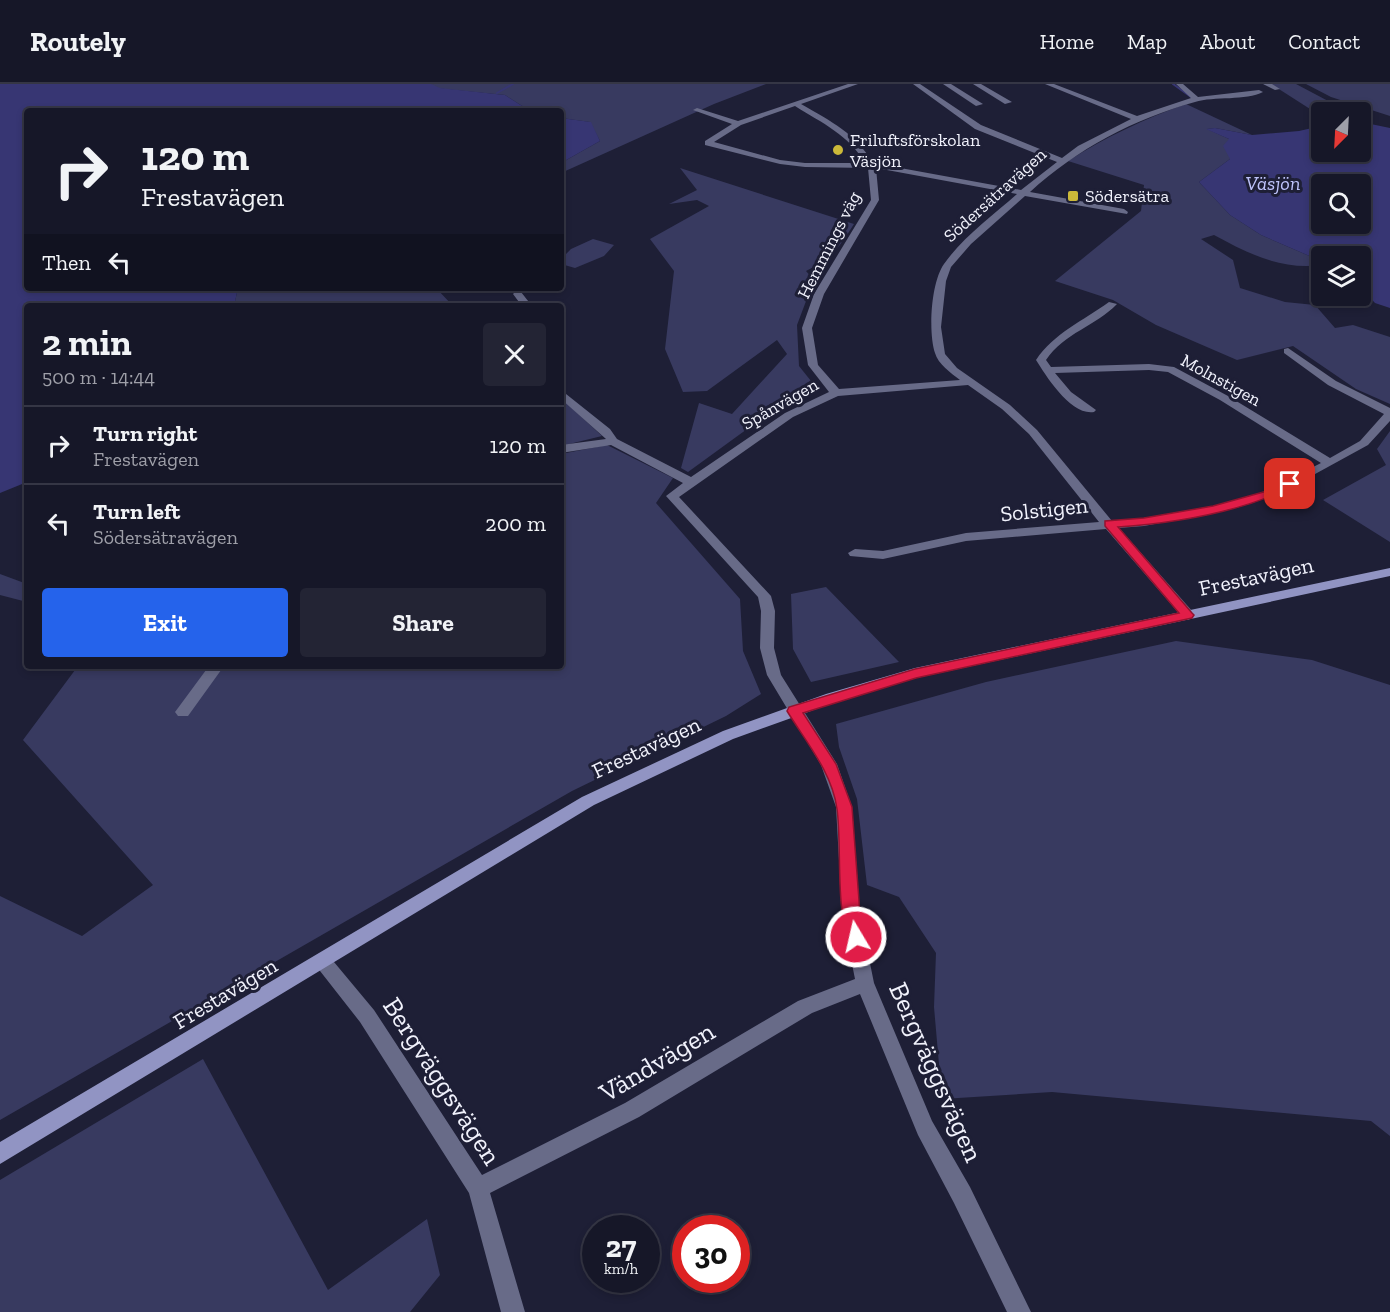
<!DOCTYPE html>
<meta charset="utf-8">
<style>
:root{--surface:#161728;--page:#232434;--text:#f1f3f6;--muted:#9e9fa8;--line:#353645;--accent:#2563eb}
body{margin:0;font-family:"Zilla Slab",serif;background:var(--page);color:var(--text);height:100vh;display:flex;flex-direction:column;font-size:22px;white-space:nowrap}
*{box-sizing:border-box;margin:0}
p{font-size:20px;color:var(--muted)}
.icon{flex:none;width:33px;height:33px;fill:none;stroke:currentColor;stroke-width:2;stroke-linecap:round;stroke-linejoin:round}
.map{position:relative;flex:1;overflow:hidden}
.side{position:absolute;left:24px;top:219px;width:540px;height:366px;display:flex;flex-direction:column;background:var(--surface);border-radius:6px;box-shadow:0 3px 9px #0003,0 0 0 2px var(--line)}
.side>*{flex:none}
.guide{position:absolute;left:24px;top:24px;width:540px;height:183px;border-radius:6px;box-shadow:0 3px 9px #0003,0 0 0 2px var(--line);background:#161728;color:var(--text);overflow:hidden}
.needle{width:39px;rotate:204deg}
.tools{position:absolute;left:1311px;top:18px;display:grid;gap:12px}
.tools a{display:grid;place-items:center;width:60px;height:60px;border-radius:6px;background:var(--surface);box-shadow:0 3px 9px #0003,0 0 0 2px var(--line);font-size:30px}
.speed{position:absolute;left:582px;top:1131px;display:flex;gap:12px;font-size:30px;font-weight:700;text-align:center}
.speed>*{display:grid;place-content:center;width:78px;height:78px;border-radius:50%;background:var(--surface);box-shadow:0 3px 9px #0003,0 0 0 2px var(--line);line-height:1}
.speed small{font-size:15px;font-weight:400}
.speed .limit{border:9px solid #d22;background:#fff;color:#111}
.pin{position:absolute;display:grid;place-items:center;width:51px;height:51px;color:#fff;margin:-26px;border-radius:12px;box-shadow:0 3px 9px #0006}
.me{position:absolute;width:66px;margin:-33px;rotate:351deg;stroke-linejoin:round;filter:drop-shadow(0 0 4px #0008)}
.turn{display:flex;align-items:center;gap:21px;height:126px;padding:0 18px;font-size:27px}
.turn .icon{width:78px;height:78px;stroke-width:2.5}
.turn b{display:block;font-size:42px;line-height:51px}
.then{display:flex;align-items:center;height:57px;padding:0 18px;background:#0003;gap:12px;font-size:22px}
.round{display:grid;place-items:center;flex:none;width:63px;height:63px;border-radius:6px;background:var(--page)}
.overview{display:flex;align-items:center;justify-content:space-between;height:102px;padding:0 18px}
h1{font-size:36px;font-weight:800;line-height:45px}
.action{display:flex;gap:12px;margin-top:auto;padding:12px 18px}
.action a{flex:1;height:69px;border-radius:6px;background:var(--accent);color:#fff;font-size:24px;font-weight:800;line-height:69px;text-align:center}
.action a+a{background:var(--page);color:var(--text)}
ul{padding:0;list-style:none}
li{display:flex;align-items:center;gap:18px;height:78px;padding:0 18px;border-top:2px solid var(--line)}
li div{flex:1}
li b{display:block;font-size:22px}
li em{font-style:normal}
header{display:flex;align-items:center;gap:36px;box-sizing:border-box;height:84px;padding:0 30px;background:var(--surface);border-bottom:2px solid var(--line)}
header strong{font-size:28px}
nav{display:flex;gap:33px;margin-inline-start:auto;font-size:21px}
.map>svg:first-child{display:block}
.green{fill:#383a60}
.water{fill:#373673;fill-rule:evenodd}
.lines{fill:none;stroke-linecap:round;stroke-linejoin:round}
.stream{stroke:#373673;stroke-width:2}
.street{fill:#686b88;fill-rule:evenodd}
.secondary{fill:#9194c3;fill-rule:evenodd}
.route{fill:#e11d48;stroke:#92132f;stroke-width:1.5}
.poi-dot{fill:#ccb939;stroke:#1e1f36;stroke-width:2}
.labels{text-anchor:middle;stroke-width:6;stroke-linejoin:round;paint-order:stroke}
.far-poi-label{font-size:18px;fill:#f1f2fc;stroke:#1e1f36;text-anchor:start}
.far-street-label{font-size:18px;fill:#f1f2fc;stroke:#1e1f36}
.far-water-label{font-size:20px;font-style:italic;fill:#bec3fb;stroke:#1e1f36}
.street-label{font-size:22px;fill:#f1f2fc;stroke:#1e1f36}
.near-street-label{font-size:27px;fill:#f1f2fc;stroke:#1e1f36}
</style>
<header>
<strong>Routely</strong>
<nav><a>Home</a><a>Map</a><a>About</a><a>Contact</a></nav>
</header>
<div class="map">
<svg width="1390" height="1228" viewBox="0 0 1390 1228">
<rect width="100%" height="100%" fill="#1e1f36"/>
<path class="green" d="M 394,0 L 766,0 L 714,20 L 561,89 L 561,79 L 600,57 L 590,38 L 561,34 L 561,27 L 530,27 L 505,11 Z
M 1271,0 L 1296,0 L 1330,18 L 1360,28 L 1322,28 L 1321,32 Z
M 1306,0 L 1390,0 L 1390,32 L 1331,13 Z
M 1186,20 L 1252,51 L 1215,44 L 1207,45 L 1229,55 L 1230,75 L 1199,98 L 1230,131 L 1261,151 L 1321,177 L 1321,181 C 1281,186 1249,170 1214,151 L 1201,155 L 1233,176 L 1240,204 L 1285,218 L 1315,221 L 1335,244 L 1353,241 L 1390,253 L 1390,320 L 1356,305 L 1293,262 L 1237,276 L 1156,241 L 1113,216 L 1055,197 L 1141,127 L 1144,101 L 1068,77 C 1106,53 1144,35 1186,20 Z
M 680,84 L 854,140 C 838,165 833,173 806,187 L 814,196 L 797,241 L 799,282 L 819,307 L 772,327 L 688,388 L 681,384 L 699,319 L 732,330 L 787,270 L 777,256 L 707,307 L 683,308 L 665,265 L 674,187 L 650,155 L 709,122 L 697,116 L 669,120 L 697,106 Z
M 593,155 L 614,161 L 604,172 L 575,184 L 561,180 L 561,175 L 571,165 Z
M 238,204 L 436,204 L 453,222 L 234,222 Z
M 561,314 L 602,352 L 561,362 Z
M 1390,347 L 1390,458 L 1323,416 L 1386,381 L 1377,365 Z
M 607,361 L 673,394 L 656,419 L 740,515 L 743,567 L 761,610 L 726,632 L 572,707 L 0,1036 L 0,812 L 82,852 L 153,801 L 23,656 L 78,582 L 561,582 L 561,370 Z
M 0,490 L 27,500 L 27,518 L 0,511 Z
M 826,503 L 899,578 L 811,598 L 793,565 L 791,510 Z
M 1176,557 L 1312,576 L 1390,601 L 1390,1052 L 1371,1037 L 1052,1008 L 942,1015 L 934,923 L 936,869 L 899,813 L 867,801 L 857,715 L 839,663 L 836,640 L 986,598 Z
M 203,975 L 328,1206 L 427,1135 L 440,1191 L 410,1228 L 0,1228 L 0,1096 Z"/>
<path class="water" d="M 0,0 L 431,0 L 440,4 L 505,11 L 530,27 L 27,27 L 27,204 L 238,204 L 234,222 L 27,222 L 27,398 L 0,409 Z
M 1321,32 L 1322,68 L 1360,68 L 1361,38 L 1390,44 L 1390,224 L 1375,219 L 1361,204 L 1360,172 L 1322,172 L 1321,177 L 1261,151 L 1230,131 L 1199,98 L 1230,75 L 1223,62 L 1229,55 L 1206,45 L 1215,44 L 1252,51 L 1299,47 L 1321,42 L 1314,33 ZM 1322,100 L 1360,100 L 1360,140 L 1322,140 Z
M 561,34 L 591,38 L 600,57 L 561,79 Z"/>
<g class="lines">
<path class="stream" d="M 1173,0 L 1191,13
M 497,9 L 513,0"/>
<path class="street" d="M 848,0 L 858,0 L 801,20 C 832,38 855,49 873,79 L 1021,106 L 1057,78 L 975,45 L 913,0 L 920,0 L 981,41 L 1062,74 L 1078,62 L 1131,35 L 1045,0 L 1054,0 L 1137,32 L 1191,14 L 1176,0 L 1183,0 L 1198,13 L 1259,6 L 1263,8 C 1246,17 1214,12 1195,18 C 1134,35 1077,65 1030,108 L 1124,125 L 1128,128 L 1127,130 L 1025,112 L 971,160 L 951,183 L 946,197 L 941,243 L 945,270 L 957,284 L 1010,321 L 1037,346 L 1112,437 C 1162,433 1221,425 1267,406 C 1286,399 1303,388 1321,379 L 1220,316 L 1168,288 L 1149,286 L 1055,289 L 1071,308 L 1096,326 L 1094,328 C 1071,332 1046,292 1036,276 C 1054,249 1083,237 1109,218 L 1117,220 C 1096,242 1064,249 1046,276 L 1051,283 L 1149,280 L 1174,283 L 1228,312 L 1330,374 L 1360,357 L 1384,330 L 1328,301 L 1284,269 L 1284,265 L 1288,264 L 1336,297 L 1390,324 L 1390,337 L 1368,361 L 1275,412 L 1214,429 L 1144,442 L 1119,444 L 1193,528 L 1195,531 L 1188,536 L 1183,534 L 1106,445 L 966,457 L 883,475 L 850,472 L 848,469 L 855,465 L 883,467 L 966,449 L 1099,438 L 1029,350 L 1002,325 L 968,301 L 838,312 L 793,333 L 679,413 L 771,512 L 775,527 L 774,564 L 781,591 L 837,680 L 852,723 L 860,830 L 874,899 L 932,1037 L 970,1103 L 1031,1228 L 1007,1228 L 954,1119 L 918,1051 L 860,910 L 812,929 L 639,1033 L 490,1109 L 525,1228 L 501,1228 L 469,1109 L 360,938 L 313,878 L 315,872 L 322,870 L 329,872 L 374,926 L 482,1091 L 625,1019 L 798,917 L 855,895 L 842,830 L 836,723 L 821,681 L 767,591 L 760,564 L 761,527 L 758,513 L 666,412 L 683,399 L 611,361 L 561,369 L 561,361 L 606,355 L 561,315 L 561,306 L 610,345 L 617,355 L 691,393 L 785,329 L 829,308 L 808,281 L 802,244 L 814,210 L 871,116 L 868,84 L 805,83 L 780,80 L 705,61 L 705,57 L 732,40 L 693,26 L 697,24 L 738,37 ZM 795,22 C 822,39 849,51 865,79 L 805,79 L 780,76 L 714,58 L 741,41 ZM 876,84 L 1017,110 C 992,132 963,153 944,180 C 931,198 928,248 935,269 C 938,280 951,289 960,296 L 839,305 L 818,281 L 812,244 L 824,210 L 879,116 Z
M 943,0 L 951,0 L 983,20 L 976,22 Z
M 973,0 L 981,0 L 1012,18 L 1005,20 Z
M 1263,0 L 1272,0 L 1280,5 L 1275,6 Z
M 515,208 L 521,208 L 532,222 L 522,222 L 513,210 Z
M 209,582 L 224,582 L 188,632 L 178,632 L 175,628 L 178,624 Z"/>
<path class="secondary" d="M 1390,484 L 1390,492 L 916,594 L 836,618 L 733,655 L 594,721 L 0,1080 L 0,1058 L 582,713 L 723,647 L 826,610 L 915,584 Z"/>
</g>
<path class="route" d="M 1290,396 L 1295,400 L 1294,402 C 1241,428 1176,439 1118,443 L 1192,529 L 1194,531 L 1192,534 L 916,594 L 803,629 L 836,680 L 852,723 L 860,830 L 864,853 L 862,858 L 856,860 L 850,858 C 835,828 842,760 837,725 C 832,688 806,658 787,627 L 789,623 L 915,585 L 1179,529 L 1105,442 L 1105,437 L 1144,434 L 1213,422 L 1267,407 Z"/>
<g class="poi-dot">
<circle cx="838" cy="66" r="6"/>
<rect x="1067" y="106" width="12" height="12" rx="3"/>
</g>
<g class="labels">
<g class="far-poi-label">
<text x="850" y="62">Friluftsförskolan<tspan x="850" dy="21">Väsjön</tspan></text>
<text x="1085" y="118">Södersätra</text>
</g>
<g class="far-street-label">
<text transform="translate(995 111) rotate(-42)" y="6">Södersätravägen</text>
<text transform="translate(829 161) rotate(-63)" y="6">Hemmings väg</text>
<text transform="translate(1221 296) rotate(29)" y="6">Molnstigen</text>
<text transform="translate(780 320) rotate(-30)" y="6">Spånvägen</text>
</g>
<g class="far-water-label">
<text x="1273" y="106">Väsjön</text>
</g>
<g class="street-label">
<text transform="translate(1044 425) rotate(-6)" y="8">Solstigen</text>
<text transform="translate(1256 492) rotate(-12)" y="8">Frestavägen</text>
<text transform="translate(646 663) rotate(-25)" y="8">Frestavägen</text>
<text transform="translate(225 909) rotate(-31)" y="8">Frestavägen</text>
</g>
<g class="near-street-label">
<text transform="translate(657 978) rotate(-31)" y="9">Vändvägen</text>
<text transform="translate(936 988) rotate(66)" y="9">Bergväggsvägen</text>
<text transform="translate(442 997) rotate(57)" y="9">Bergväggsvägen</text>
</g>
</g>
</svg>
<div class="tools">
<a><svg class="needle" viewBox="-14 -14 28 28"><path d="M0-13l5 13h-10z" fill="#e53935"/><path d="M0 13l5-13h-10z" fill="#9e9fa8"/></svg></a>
<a><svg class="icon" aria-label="search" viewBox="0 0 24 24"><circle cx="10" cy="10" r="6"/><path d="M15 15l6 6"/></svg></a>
<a><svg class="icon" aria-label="layers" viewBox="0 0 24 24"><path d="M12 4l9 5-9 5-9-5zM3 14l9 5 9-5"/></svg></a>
</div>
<div class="speed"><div>27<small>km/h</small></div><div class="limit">30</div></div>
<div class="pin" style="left:1290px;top:400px;background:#d93025"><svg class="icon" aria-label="arrive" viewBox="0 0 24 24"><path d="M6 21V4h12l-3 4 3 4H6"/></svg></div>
<svg class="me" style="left:856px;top:853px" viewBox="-20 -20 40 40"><circle r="17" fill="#e11d48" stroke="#fff" stroke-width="3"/><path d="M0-11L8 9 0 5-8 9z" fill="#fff"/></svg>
<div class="guide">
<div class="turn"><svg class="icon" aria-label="right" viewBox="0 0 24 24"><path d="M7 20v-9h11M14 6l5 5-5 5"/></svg><div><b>120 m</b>Frestavägen</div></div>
<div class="then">Then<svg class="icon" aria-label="left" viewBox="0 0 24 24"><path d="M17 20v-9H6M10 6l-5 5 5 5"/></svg></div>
</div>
<section class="side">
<div class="overview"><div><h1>2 min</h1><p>500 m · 14:44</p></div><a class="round"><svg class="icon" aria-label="close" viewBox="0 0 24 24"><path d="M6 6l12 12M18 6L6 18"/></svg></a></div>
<ul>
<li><svg class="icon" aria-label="right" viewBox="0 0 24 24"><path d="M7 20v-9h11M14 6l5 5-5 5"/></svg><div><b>Turn right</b><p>Frestavägen</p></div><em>120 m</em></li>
<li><svg class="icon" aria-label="left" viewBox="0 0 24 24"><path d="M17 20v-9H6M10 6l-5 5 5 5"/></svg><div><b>Turn left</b><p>Södersätravägen</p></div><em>200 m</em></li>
</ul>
<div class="action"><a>Exit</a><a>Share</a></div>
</section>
</div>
